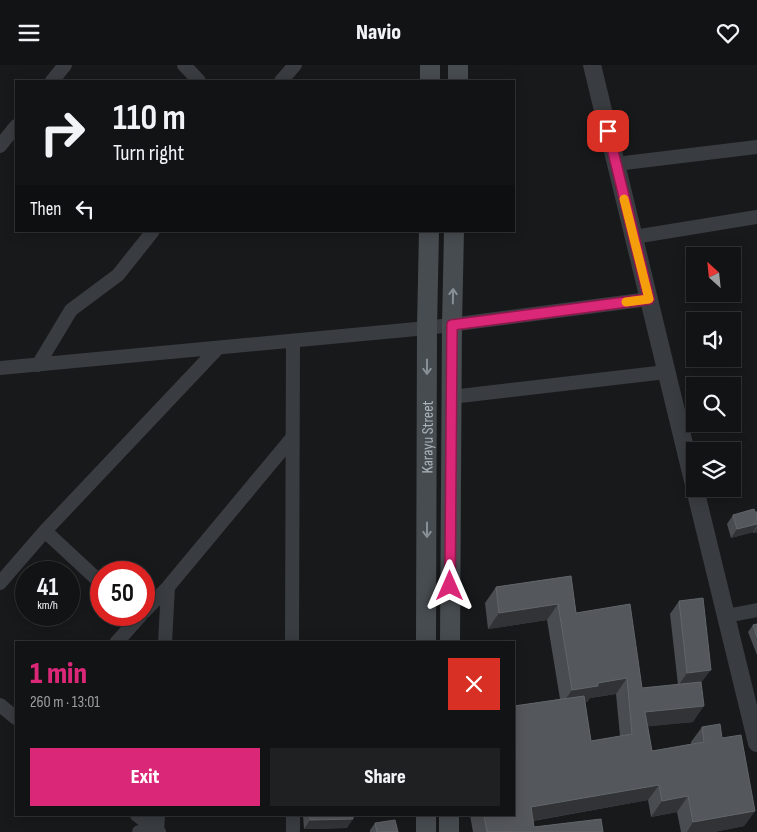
<!DOCTYPE html>
<meta charset="utf-8">
<style>
:root{--surface:#121314;--page:#1f2022;--text:#f1f3f6;--muted:#9c9ea0;--line:#313234;--accent:#db2777}
body{margin:0;font-family:"Sofia Sans Condensed",sans-serif;background:var(--page);color:var(--text);height:100vh;display:flex;flex-direction:column;font-size:19px;white-space:nowrap}
*{box-sizing:border-box;margin:0}
p{font-size:16px;color:var(--muted)}
.icon{flex:none;width:28px;height:28px;fill:none;stroke:currentColor;stroke-width:2;stroke-linecap:round;stroke-linejoin:round}
.map{position:relative;flex:1;overflow:hidden}
.panel{position:absolute;left:15px;top:576px;width:500px;height:175px;display:flex;flex-direction:column;background:var(--surface);border-radius:0px;box-shadow:0 2px 12px #0003,0 0 0 1px var(--line)}
.panel>*{flex:none}
.top-card{position:absolute;left:15px;top:15px;width:500px;height:152px;border-radius:0px;box-shadow:0 2px 12px #0003,0 0 0 1px var(--line);background:#121314;color:var(--text);overflow:hidden}
.needle{width:32px;rotate:333deg}
.fabs{position:absolute;left:686px;top:182px;display:grid;gap:10px}
.fabs a{display:grid;place-items:center;width:55px;height:55px;border-radius:0px;background:var(--surface);box-shadow:0 2px 12px #0003,0 0 0 1px var(--line);font-size:25px}
.speed{position:absolute;left:15px;top:496px;display:flex;gap:10px;font-size:25px;font-weight:700;text-align:center}
.speed>*{display:grid;place-content:center;width:65px;height:65px;border-radius:50%;background:var(--surface);box-shadow:0 2px 12px #0003,0 0 0 1px var(--line);line-height:1}
.speed small{font-size:12px;font-weight:400}
.speed .limit{border:8px solid #d22;background:#fff;color:#111}
.pin{position:absolute;display:grid;place-items:center;width:42px;height:42px;color:#fff;margin:-21px;border-radius:10px;box-shadow:0 2px 8px #0006}
.me{position:absolute;width:55px;margin:-28px;rotate:0deg;stroke-linejoin:round;filter:drop-shadow(0 0 4px #0008)}
.turn{display:flex;align-items:center;gap:18px;height:105px;padding:0 15px;font-size:22px}
.turn .icon{width:65px;height:65px;stroke-width:2.5}
.turn b{display:block;font-size:35px;line-height:42px}
.then{display:flex;align-items:center;height:48px;padding:0 15px;background:#0003;gap:10px;font-size:19px}
.round{display:grid;place-items:center;flex:none;width:52px;height:52px;border-radius:0px;background:var(--page)}
.overview{display:flex;align-items:center;justify-content:space-between;height:85px;padding:0 15px}
h1{font-size:30px;font-weight:800;line-height:38px;color:var(--accent)}
.button{display:flex;gap:10px;margin-top:auto;padding:10px 15px}
.button a{flex:1;height:58px;border-radius:0px;background:var(--accent);color:#fff;font-size:20px;font-weight:800;line-height:58px;text-align:center}
.button a+a{background:var(--page);color:var(--text)}
header{display:flex;justify-content:space-between;align-items:center;height:65px;padding:0 15px;background:var(--surface);font-size:22px;font-weight:800}
.map>svg:first-child{display:block}
.lines{fill:none;stroke-linecap:round;stroke-linejoin:round}
.minor{stroke:#393c40;stroke-width:14}
.tertiary{stroke:#393c40;stroke-width:18}
.secondary{stroke:#474c50;stroke-width:20}
.wall{fill:#494c50;fill-rule:evenodd}
.shaded-wall{fill:#313336}
.building{fill:#54575c;stroke:#61666a}
.oneway{stroke:#879096}
.route-casing{stroke:#8e194d;stroke-width:12}
.route{stroke:#db2777;stroke-width:9}
.slow{stroke:#f59e0b;stroke-width:9}
.labels{text-anchor:middle;stroke-width:4.5;stroke-linejoin:round;paint-order:stroke}
.street-label{font-size:16px;fill:#aab4bb;stroke:#131416}
</style>
<header><svg class="icon" aria-label="menu" viewBox="0 0 24 24"><path d="M4 6h16M4 12h16M4 18h16"/></svg>Navio<svg class="icon" aria-label="heart" viewBox="0 0 24 24"><path d="M12 20l-8-8c-3-5 5-10 8-4 3-6 11-1 8 4z"/></svg></header>
<div class="map">
<svg width="757" height="767" viewBox="0 0 757 767">
<rect width="100%" height="100%" fill="#18191b"/>
<g class="lines">
<path class="minor" d="M 184,0 L 199,16
M 52,16 L 65,0
M 281,16 L 295,0
M 0,81 L 16,61
M 616,99 L 757,82
M 634,172 L 757,152
M 38,300 L 71,245 L 118,210 L 153,166
M 0,303 L 427,263 L 649,234
M 451,332 L 666,307
M 45,466 L 101,518
M 0,518 L 45,466 L 218,283
M 144,547 L 168,522 L 292,373
M 726,551 L 757,545
M 116,578 L 141,550
M 165,578 L 168,522
M 292,578 L 293,276
M 0,640 L 16,653
M 137,750 L 159,767
M 293,750 L 293,767
M 139,767 L 157,766 L 158,750"/>
<path class="tertiary" d="M 592,0 L 695,424
M 695,424 L 757,678"/>
<g class="secondary">
<path d="M 430,16 L 430,0"/>
<path d="M 458,16 L 458,0"/>
<path id="s1" d="M 426,578 L 427,263 L 429,166"/>
<path d="M 450,578 L 452,260 L 454,166"/>
<path d="M 426,767 L 426,750"/>
<path d="M 449,767 L 449,750"/>
</g>
</g>
<path class="wall" d="M 757,447 L 757,468 L 753,468 L 753,467 L 731,473 L 727,459 L 733,450 Z
M 571,511 L 576,548 L 642,623 L 678,620 L 670,549 L 679,536 L 701,618 L 693,657 L 648,661 L 652,686 L 691,679 L 691,677 L 702,662 L 722,673 L 755,746 L 744,761 L 714,767 L 681,767 L 677,747 L 651,752 L 648,735 L 533,756 L 534,762 L 603,767 L 473,767 L 470,750 L 514,750 L 514,641 L 560,634 L 547,555 L 488,564 L 485,538 L 496,522 ZM 616,629 L 620,671 L 591,676 L 585,637 L 587,637 L 590,633 Z
M 757,559 L 757,590 L 748,567 L 753,560 Z
M 303,750 L 353,750 L 347,763 L 304,764 Z
M 375,758 L 398,767 L 370,767 L 370,765 Z"/>
<path class="shaded-wall" d="M 757,459 L 757,461 L 753,467 L 731,473 L 737,464 Z
M 757,463 L 757,468 L 753,468 Z
M 558,539 L 547,555 L 488,564 L 499,548 Z
M 711,605 L 701,618 L 678,621 L 687,608 Z
M 627,613 L 616,629 L 590,633 L 587,637 L 561,641 L 572,625 L 598,618 Z
M 704,641 L 693,657 L 634,663 L 645,647 Z
M 659,720 L 648,735 L 520,758 L 531,742 Z
M 688,731 L 677,747 L 651,752 L 662,736 Z
M 755,746 L 744,761 L 714,767 L 687,767 L 693,757 Z
M 353,754 L 347,763 L 304,764 L 310,755 Z"/>
<path class="building" d="M 754,444 L 755,447 L 757,447 L 757,459 L 737,464 L 733,450 Z
M 571,511 L 576,548 L 630,539 L 642,623 L 701,617 L 704,641 L 645,647 L 652,686 L 704,677 L 702,662 L 720,659 L 722,673 L 741,670 L 755,746 L 693,757 L 688,731 L 662,736 L 659,720 L 531,742 L 534,762 L 601,754 L 603,767 L 487,767 L 484,750 L 514,750 L 514,690 L 516,689 L 514,669 L 514,641 L 584,631 L 591,676 L 632,669 L 627,613 L 598,618 L 598,621 L 572,625 L 558,539 L 499,548 L 496,522 Z
M 703,533 L 711,605 L 687,608 L 679,536 Z
M 757,559 L 757,572 L 753,560 Z
M 310,750 L 353,750 L 353,754 L 310,755 Z
M 395,755 L 398,767 L 377,767 L 375,758 Z"/>
<defs><path id="oneway-shaft" d="M-6 0H5M1.5-3L5.5 0L1.5 3" fill="none" stroke-width="1.6" stroke-linecap="round" stroke-linejoin="round" transform="scale(1.25)"/></defs>
<g class="oneway">
<use href="#oneway-shaft" transform="translate(453 231) rotate(-89)"/>
<use href="#oneway-shaft" transform="translate(427 302) rotate(90)"/>
<use href="#oneway-shaft" transform="translate(427 465) rotate(90)"/>
</g>
<g class="lines">
<defs>
<path id="route" d="M 450,521 L 452,260 L 649,234 L 608,66"/>
</defs>
<use href="#route" class="route-casing"/>
<use href="#route" class="route"/>
<path class="slow" d="M 624,134 L 649,234 L 626,237"/>
</g>
<g class="labels">
<g class="street-label">
<text dy="6" stroke="none"><textPath href="#s1" startOffset="206">Karayu Street</textPath></text>
</g>
</g>
</svg>
<div class="fabs">
<a><svg class="needle" viewBox="-14 -14 28 28"><path d="M0-13l5 13h-10z" fill="#e53935"/><path d="M0 13l5-13h-10z" fill="#9c9ea0"/></svg></a>
<a><svg class="icon" aria-label="sound" viewBox="0 0 24 24"><path d="M4 9h4l5-4v14l-5-4H4zM17 9q2 3 0 6"/></svg></a>
<a><svg class="icon" aria-label="search" viewBox="0 0 24 24"><circle cx="10" cy="10" r="6"/><path d="M15 15l6 6"/></svg></a>
<a><svg class="icon" aria-label="layers" viewBox="0 0 24 24"><path d="M12 4l9 5-9 5-9-5zM3 14l9 5 9-5"/></svg></a>
</div>
<div class="speed"><div>41<small>km/h</small></div><div class="limit">50</div></div>
<div class="pin" style="left:608px;top:66px;background:#d93025"><svg class="icon" aria-label="arrive" viewBox="0 0 24 24"><path d="M6 21V4h12l-3 4 3 4H6"/></svg></div>
<svg class="me" style="left:450px;top:521px" viewBox="-20 -20 40 40"><path d="M0-17L14 15 0 8-14 15z" fill="#db2777" stroke="#fff" stroke-width="4"/></svg>
<div class="top-card">
<div class="turn"><svg class="icon" aria-label="right" viewBox="0 0 24 24"><path d="M7 20v-9h11M14 6l5 5-5 5"/></svg><div><b>110 m</b>Turn right</div></div>
<div class="then">Then<svg class="icon" aria-label="left" viewBox="0 0 24 24"><path d="M17 20v-9H6M10 6l-5 5 5 5"/></svg></div>
</div>
<section class="panel">
<div class="overview"><div><h1>1 min</h1><p>260 m · 13:01</p></div><a class="round" style="background:#d93025;color:#fff"><svg class="icon" aria-label="close" viewBox="0 0 24 24"><path d="M6 6l12 12M18 6L6 18"/></svg></a></div>
<div class="button"><a>Exit</a><a>Share</a></div>
</section>
</div>
